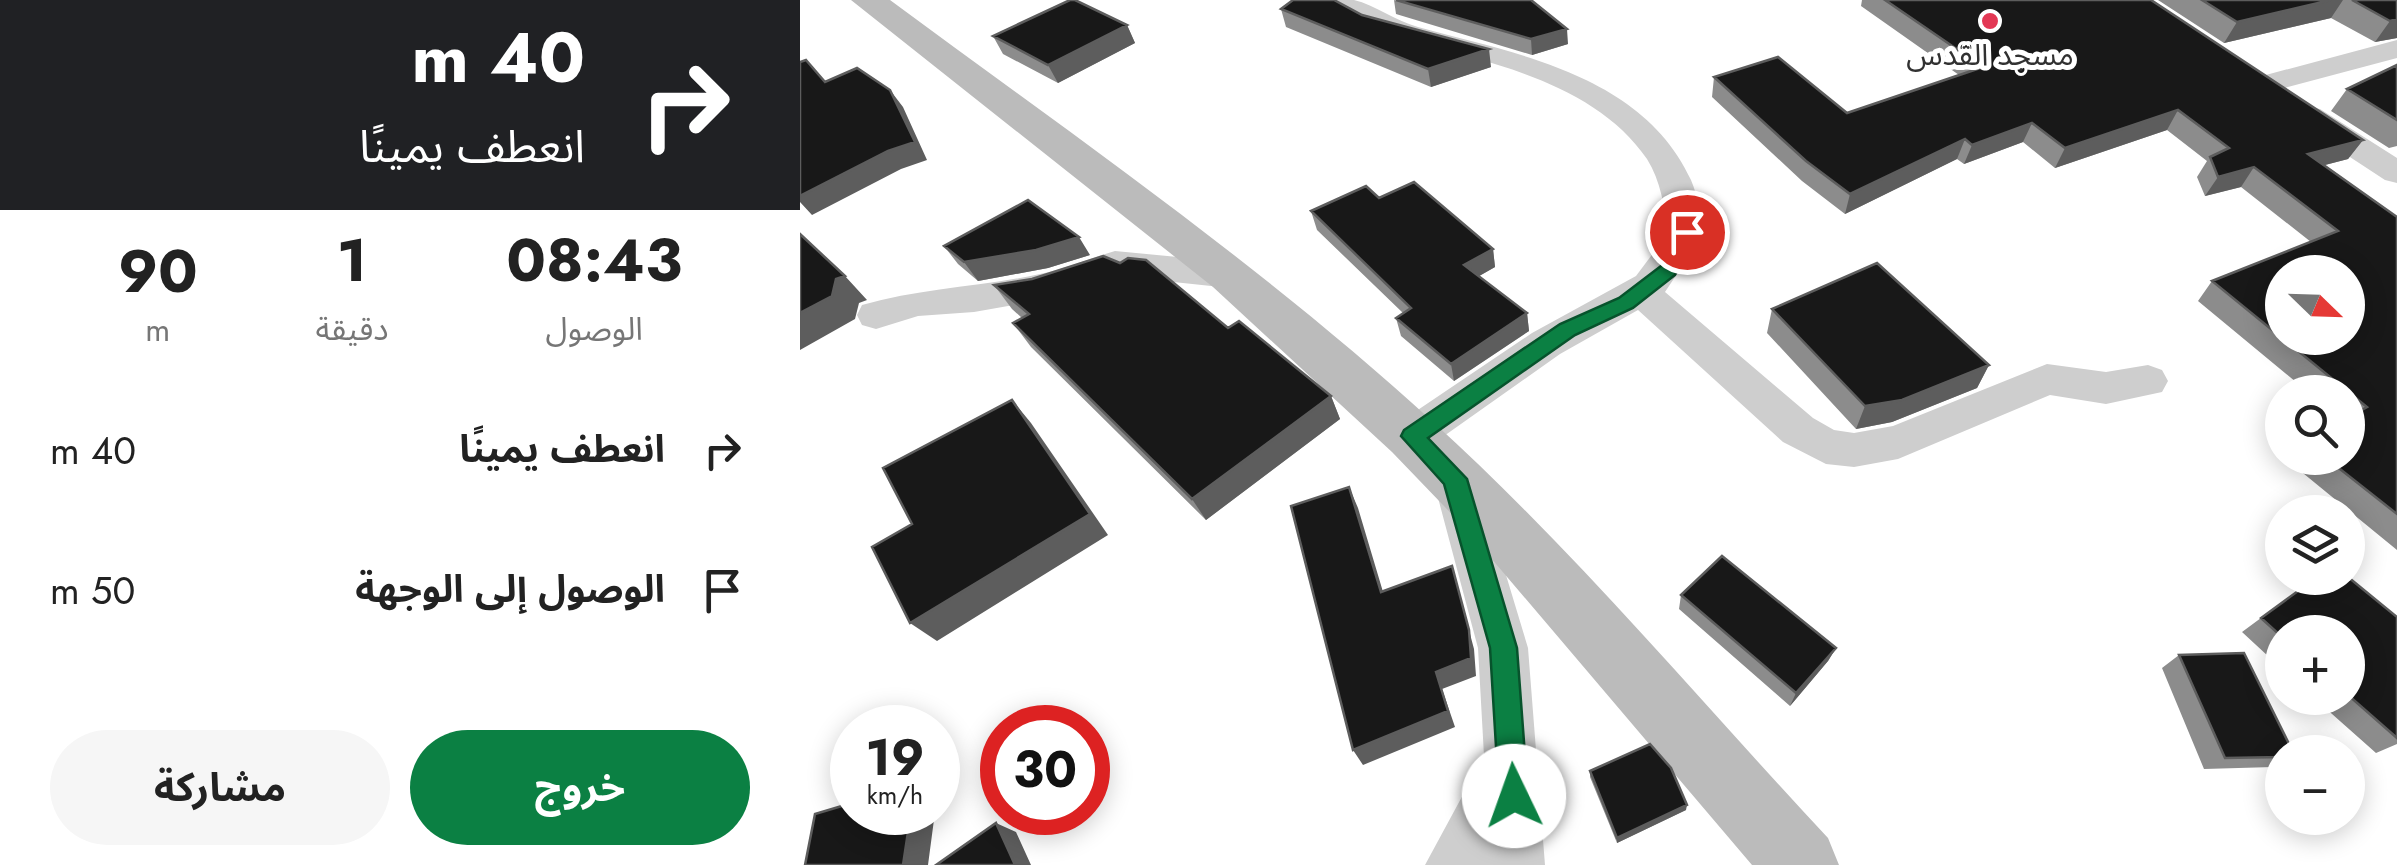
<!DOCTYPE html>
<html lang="ar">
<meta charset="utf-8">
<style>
:root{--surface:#fff;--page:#f6f6f6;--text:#222;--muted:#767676;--accent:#0b8043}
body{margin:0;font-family:Jost,"Noto Sans Arabic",sans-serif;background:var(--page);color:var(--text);direction:rtl;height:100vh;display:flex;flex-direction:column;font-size:38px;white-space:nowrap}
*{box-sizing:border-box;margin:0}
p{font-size:32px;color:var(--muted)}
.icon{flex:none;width:55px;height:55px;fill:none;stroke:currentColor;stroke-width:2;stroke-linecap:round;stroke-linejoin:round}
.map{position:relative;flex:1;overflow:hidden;direction:ltr}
.drawer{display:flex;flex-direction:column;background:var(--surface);width:800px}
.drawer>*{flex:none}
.guide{background:#202124;color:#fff;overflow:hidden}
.needle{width:65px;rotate:113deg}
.buttons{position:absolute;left:1465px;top:255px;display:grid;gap:20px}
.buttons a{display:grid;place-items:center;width:100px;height:100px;border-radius:50%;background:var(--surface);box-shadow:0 5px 25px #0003;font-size:50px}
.speed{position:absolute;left:30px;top:705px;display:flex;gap:20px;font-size:50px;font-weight:700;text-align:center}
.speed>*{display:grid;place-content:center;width:130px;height:130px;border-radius:50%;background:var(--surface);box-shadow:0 5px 25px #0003;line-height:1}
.speed small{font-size:25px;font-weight:400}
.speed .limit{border:15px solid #d22;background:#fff;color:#111}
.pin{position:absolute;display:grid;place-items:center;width:85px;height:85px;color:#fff;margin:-42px;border:5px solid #fff;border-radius:50%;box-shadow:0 2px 10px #0007}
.me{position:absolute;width:110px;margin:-55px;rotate:357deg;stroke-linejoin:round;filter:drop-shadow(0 0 8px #0008)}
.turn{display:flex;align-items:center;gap:35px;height:210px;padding:0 50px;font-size:45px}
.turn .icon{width:130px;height:130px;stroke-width:2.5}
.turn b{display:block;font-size:70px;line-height:85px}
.eta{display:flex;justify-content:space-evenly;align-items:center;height:170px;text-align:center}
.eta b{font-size:60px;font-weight:700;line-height:70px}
.action{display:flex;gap:20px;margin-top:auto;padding:20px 50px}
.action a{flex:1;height:115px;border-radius:60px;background:var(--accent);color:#fff;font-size:40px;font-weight:700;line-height:115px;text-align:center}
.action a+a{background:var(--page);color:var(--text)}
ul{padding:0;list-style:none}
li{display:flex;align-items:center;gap:30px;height:140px;padding:0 50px}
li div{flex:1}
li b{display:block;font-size:38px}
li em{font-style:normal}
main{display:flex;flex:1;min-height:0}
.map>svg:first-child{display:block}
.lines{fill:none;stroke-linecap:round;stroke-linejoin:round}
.minor{fill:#cecece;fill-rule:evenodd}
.secondary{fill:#bbb;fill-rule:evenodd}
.wall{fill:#8c8c8c}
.shaded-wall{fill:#5d5d5d}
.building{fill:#181818;stroke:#5d5d5d;stroke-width:2.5;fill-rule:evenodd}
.route{fill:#0b8043;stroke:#07532c;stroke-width:2.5}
.poi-dot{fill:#e33855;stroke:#fff;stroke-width:4}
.labels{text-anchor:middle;stroke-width:10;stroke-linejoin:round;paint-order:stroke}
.far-poi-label{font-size:30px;fill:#313131;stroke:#fff}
</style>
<main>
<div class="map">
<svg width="1597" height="865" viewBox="0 0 1597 865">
<rect width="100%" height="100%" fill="#fff"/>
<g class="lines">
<path class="minor" d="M 524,0 C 533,0 545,0 554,0 C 575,5 596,21 618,27 C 717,54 843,75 891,180 C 898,196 900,215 905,232 L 865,292 L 1013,418 L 1034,430 L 1054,433 L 1093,426 L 1247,364 L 1306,372 L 1348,365 L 1362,370 L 1368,381 L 1362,392 L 1306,404 L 1250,395 L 1098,459 L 1054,467 L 1026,464 L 983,442 L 838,310 L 760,354 L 627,448 L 612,453 L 597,448 L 591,436 L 597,424 L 732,333 L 836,276 L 869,232 C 864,207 861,181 847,159 C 798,87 698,63 619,44 C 589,37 543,26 524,0 Z
M 1597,40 L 1597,58 L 1462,94 L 1451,91 L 1447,85 L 1451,79 Z
M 1509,107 L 1520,109 L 1597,158 L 1597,183 L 1585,180 L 1498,123 L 1493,116 L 1498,109 Z
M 315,251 L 430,262 L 443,266 L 448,275 L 443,284 L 430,288 L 317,276 L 248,299 L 174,312 L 118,316 L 76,329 L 62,325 L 57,315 L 62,305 C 121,288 180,287 240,274 C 265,269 290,258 315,251 Z
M 655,461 L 671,466 L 677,479 L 728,648 L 745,865 L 625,865 L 684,756 L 678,648 L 633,479 L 639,466 Z"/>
<path class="secondary" d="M 51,0 L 90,0 C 274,136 464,267 633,422 C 774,550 898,699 1028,838 L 1039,865 L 952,865 L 668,531 L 592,452 L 413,287 Z"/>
</g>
<path class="wall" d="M 594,0 L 768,44 L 732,55 L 596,14 Z
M 1062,0 L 1351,0 L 1563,140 L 1548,159 L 1525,165 L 1597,217 L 1597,550 L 1487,460 L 1490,458 L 1548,458 L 1548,392 L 1508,392 L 1398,301 L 1412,281 L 1511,242 L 1441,187 L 1405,196 L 1397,177 L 1407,161 L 1367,130 L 1255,168 L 1223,142 L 1164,164 L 1157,159 L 1045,214 L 1002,181 L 912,97 L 914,77 L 1047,113 L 1159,75 L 1061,6 Z
M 1358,0 L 1597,0 L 1597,38 L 1575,42 L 1531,18 L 1424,43 Z
M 536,2 L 562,15 L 691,67 L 631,87 L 486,27 L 481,9 Z
M 327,25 L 335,43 L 258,83 L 203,54 L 193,36 Z
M 1597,65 L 1597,146 L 1589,148 L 1531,111 L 1547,89 Z
M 579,198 L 693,249 L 695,267 L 679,276 L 727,313 L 729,331 L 654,381 L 601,336 L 596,318 L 603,313 L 517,230 L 511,211 Z
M 144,246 L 290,255 L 248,268 L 178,281 L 158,264 Z
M 194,285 L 428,328 L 531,396 L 540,419 L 406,520 L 231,347 L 213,323 L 222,318 L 212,309 Z
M 972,309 L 1189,365 L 1177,388 L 1092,422 L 1056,429 L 967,333 Z
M 1515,578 L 1597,617 L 1597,744 L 1576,753 L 1514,698 L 1548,698 L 1548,632 L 1482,632 L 1482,669 L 1442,632 Z
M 881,595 L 1036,648 L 1028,661 L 990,706 L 879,609 Z
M 1379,655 L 1482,752 L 1482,762 L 1473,767 L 1404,769 L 1362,668 Z
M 790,771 L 886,810 L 817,843 L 790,777 Z"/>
<path class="shaded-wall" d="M 1531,0 L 1543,0 L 1531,18 L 1424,43 L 1437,22 Z
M 1597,19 L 1597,38 L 1575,42 L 1590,21 Z
M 327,25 L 335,43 L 258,83 L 248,65 Z
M 767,29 L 768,44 L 732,55 L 731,39 Z
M 689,49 L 691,67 L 631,87 L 628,69 Z
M 90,90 L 103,107 L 127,160 L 101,169 L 12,215 L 0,202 L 0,196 Z
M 1378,110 L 1367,130 L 1255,168 L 1265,148 Z
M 1232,123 L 1223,142 L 1164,164 L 1172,145 Z
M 1165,139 L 1157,159 L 1045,214 L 1050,194 Z
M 1563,140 L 1548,159 L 1494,173 L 1508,154 Z
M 1454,167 L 1441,187 L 1405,196 L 1418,177 Z
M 279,237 L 290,255 L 248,268 L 178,281 L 164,262 Z
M 693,249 L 695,267 L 667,283 L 664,265 Z
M 45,276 L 67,300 L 59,303 L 55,319 L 0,350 L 0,313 L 36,279 Z
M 727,313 L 729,331 L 654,381 L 651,364 Z
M 1189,365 L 1177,388 L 1092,422 L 1056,429 L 1065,406 Z
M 531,396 L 540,419 L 406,520 L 392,499 Z
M 212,400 L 231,423 L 308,535 L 137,641 L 110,623 Z
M 549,487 L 558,508 L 589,612 L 581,592 Z
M 652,566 L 674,649 L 676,676 L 642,689 L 655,727 L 563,765 L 553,750 L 636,672 Z
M 1036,648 L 1028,661 L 990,706 L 996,693 Z
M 887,805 L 886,810 L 817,843 L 817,838 Z
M 111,812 L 135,812 L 128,865 L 103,865 Z
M 196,823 L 216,832 L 231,865 L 215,865 Z"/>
<path class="building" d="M 270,0 L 275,0 L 327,25 L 248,65 L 193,36 Z
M 493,0 L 534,0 L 562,15 L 689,49 L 628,69 L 481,9 Z
M 596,0 L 731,0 L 767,29 L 731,39 Z
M 1085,0 L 1351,0 L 1563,140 L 1508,154 L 1597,217 L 1597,514 L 1526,458 L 1548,458 L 1548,418 L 1567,407 L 1412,281 L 1538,231 L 1454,167 L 1418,177 L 1410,157 L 1429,148 L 1378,110 L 1265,148 L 1232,123 L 1172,145 L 1165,139 L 1050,194 L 1006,161 L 914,77 L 978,57 L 1047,113 L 1183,67 ZM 1482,272 L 1548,272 L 1548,338 L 1482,338 Z
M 1402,0 L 1531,0 L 1437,22 Z
M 1552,0 L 1597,0 L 1597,19 L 1590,21 Z
M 6,60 L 25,82 L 57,68 L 90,90 L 115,142 L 88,151 L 0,196 L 0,62 Z
M 1597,65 L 1597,120 L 1547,89 Z
M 614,182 L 693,249 L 664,265 L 727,313 L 651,364 L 596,318 L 611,308 L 511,211 L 566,186 L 579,198 Z
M 228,200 L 279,237 L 236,250 L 164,262 L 144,246 Z
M 0,234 L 45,276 L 36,279 L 32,296 L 0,313 Z
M 303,256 L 320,263 L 328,258 L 346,260 L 428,328 L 439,321 L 531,396 L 392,499 L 213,323 L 229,314 L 194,285 L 232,279 Z
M 1077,263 L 1189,365 L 1102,400 L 1065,406 L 972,309 Z
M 212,400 L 290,514 L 110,623 L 72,547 L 112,524 L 83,468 Z
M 549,487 L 581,592 L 652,566 L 669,630 L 671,658 L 636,672 L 648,711 L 553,750 L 491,506 Z
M 922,556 L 1036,648 L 996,693 L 881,595 Z
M 1548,577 L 1597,617 L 1597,738 L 1548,695 L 1548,632 L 1482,632 L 1482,637 L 1461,618 L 1516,578 Z
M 1444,653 L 1493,752 L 1482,752 L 1482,757 L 1425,758 L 1379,655 Z
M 850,744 L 871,768 L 887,805 L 817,838 L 790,771 Z
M 52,803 L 52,812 L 111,812 L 103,865 L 5,865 L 15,814 Z
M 196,823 L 215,865 L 136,865 Z"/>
<path class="route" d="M 887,226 L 897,232 L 875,275 L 833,308 L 775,335 L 628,438 L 667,479 L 717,648 L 728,796 L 724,806 L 714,811 L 703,806 L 699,796 L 690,648 L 644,484 L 601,436 L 604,430 L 760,324 L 819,298 L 861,266 L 881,228 Z"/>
<circle class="poi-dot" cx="1190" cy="21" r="10"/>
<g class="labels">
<g class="far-poi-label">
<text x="1190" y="65">مسجد القدس</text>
</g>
</g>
</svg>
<div class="buttons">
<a><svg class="needle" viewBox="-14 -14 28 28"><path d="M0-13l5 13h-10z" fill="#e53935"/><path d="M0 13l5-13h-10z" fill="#767676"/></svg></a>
<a><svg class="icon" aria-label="search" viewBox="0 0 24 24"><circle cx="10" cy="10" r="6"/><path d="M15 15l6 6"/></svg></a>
<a><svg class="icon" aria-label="layers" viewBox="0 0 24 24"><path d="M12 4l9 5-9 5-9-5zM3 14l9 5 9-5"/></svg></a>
<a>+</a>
<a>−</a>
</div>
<div class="speed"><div>19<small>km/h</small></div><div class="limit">30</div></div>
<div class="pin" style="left:887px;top:232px;background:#d93025"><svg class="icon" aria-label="arrive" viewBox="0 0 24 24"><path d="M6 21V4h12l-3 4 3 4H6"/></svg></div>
<svg class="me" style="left:714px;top:796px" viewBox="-20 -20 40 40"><circle r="19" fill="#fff"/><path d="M0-13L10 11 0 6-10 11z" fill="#0b8043"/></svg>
</div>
<section class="drawer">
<div class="guide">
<div class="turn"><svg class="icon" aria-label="right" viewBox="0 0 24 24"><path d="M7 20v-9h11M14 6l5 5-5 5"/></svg><div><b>40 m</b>انعطف يمينًا</div></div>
</div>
<div class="eta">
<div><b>08:43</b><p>الوصول</p></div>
<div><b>1</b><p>دقيقة</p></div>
<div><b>90</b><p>m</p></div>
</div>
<ul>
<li><svg class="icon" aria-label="right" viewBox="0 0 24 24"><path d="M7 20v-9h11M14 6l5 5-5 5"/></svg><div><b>انعطف يمينًا</b></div><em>40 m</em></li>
<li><svg class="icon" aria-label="arrive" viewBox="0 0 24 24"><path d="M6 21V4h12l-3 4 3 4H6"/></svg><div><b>الوصول إلى الوجهة</b></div><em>50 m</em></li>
</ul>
<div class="action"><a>خروج</a><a>مشاركة</a></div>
</section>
</main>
